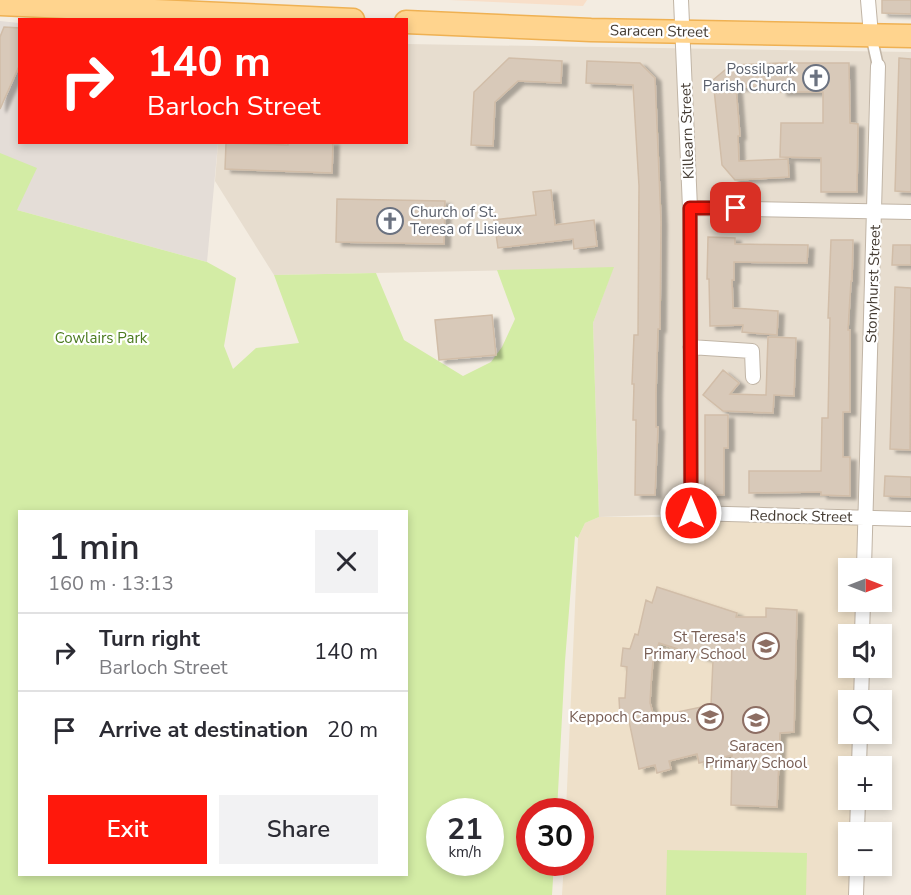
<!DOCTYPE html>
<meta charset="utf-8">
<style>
:root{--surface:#fff;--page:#f2f2f3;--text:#2b2b33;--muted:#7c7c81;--line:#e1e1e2;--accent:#ff180c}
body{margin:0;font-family:"Nunito Sans",sans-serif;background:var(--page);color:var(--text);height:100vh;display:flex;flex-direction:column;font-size:22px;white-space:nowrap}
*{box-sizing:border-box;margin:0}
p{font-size:20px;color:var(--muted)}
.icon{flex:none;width:33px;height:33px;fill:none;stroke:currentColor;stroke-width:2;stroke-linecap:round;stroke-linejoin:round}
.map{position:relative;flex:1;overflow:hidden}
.panel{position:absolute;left:18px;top:510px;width:390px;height:366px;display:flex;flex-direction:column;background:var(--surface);border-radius:0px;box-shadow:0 3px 9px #0003}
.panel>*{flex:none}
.guide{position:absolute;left:18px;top:18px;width:390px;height:126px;border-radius:0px;box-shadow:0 3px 9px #0003;background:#ff180c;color:#fff;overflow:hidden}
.needle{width:39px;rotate:90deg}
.controls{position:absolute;left:838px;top:558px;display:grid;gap:12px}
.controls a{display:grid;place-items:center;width:54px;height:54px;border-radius:0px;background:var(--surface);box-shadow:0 3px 9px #0003;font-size:30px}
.speed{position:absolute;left:426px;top:798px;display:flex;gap:12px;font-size:30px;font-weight:700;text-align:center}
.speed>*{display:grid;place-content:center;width:78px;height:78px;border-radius:50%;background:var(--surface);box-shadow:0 3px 9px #0003;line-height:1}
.speed small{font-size:15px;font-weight:400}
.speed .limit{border:9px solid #d22;background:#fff;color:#111}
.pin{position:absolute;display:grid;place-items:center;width:51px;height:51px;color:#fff;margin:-26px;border-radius:12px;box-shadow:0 3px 9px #0006}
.me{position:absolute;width:66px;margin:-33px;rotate:0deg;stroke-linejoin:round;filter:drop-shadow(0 0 4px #0008)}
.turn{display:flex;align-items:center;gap:21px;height:126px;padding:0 30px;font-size:27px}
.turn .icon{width:78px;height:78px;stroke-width:2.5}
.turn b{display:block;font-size:42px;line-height:51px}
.round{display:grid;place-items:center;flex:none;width:63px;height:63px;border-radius:0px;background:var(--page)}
.headline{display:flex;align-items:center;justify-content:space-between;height:102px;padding:0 30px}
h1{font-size:36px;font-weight:600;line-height:45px}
.primary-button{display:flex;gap:12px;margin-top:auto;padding:12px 30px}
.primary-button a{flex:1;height:69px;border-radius:0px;background:var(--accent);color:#fff;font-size:24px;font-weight:600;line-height:69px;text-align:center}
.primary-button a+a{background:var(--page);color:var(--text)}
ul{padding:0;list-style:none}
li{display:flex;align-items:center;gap:18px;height:78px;padding:0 30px;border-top:2px solid var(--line)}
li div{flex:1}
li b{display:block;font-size:22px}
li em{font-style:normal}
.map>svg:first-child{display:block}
.residential{fill:#e7ddcf}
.commercial{fill:#f8dfc9}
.industrial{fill:#e4ddd7}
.education{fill:#eee0c9}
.green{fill:#d3eca5;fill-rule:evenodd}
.building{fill:#d8c9b9;stroke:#d1bda8;stroke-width:1.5;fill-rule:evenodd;filter:url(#shadow)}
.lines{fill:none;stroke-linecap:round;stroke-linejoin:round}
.pedestrian-casing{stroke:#c1b5a6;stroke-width:13}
.minor-casing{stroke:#c1b5a6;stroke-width:16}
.primary-casing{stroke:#efb153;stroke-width:25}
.pedestrian{stroke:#fff;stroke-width:10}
.minor{stroke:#fff;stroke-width:14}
.primary{stroke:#ffd48e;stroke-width:22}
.route-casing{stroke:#a61008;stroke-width:15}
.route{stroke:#ff180c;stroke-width:10}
.labels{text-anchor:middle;stroke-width:4.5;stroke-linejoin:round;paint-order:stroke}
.street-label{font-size:15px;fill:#443b32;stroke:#fff}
.worship-label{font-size:15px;fill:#5b616d;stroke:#fff;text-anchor:end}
.park-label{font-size:15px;fill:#4b7b20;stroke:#fff}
.education-label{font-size:15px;fill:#785e54;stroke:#fff;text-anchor:end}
</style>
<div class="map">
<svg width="911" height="895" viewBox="0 0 911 895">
<defs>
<filter id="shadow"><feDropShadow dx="6" dy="3.5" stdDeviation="1.5" flood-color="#0004"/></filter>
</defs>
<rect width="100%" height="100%" fill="#f3ece1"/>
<path class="residential" d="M 407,44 L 911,52 L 911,519 L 679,514 L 599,517 L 593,323 L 613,268 L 274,275 L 215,181 L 218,143 L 406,142 Z"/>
<path class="commercial" d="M 449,0 L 587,0 L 583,6 Z"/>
<path class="industrial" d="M 0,21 L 19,23 L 20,142 L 218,143 L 207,262 L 17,210 L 0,153 Z"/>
<path class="education" d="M 599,517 L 865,517 L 864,568 L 849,568 L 849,602 L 863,602 L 862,634 L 849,634 L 849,668 L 862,668 L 861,700 L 849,700 L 849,734 L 860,734 L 859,766 L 849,766 L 849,800 L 858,800 L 857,832 L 849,832 L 849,866 L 857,866 L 856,895 L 562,895 L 564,863 L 580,862 L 580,812 L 566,811 L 578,538 L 585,523 Z"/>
<path class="green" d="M 0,153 L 37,168 L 17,210 L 207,262 L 236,278 L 224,346 L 233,369 L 256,348 L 299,343 L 274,275 L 376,273 L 404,340 L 463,376 L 491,362 L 502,347 L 515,319 L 497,270 L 614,267 L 593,323 L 599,517 L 585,523 L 578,538 L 575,536 L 565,661 L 557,811 L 530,812 L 530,862 L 554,863 L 552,895 L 0,895 ZM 20,512 L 406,512 L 406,874 L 20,874 ZM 440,812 L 490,812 L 490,862 L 440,862 Z
M 667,850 L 807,853 L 806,895 L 666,895 Z"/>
<path class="building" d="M 882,0 L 911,0 L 911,14 L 882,13 Z
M 4,27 L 20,28 L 20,64 L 0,109 L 0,37 Z
M 509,58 L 562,61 L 561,83 L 518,81 L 495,102 L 493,146 L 471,145 L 474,92 Z
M 899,58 L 911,59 L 911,192 L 895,191 Z
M 587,61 L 640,63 L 655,78 L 661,222 L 660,329 L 658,329 L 656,393 L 656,427 L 658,427 L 655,495 L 635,495 L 636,420 L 633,420 L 634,384 L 632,384 L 634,335 L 638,335 L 639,186 L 633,85 L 586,83 Z
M 781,63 L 849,63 L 850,123 L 858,124 L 857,192 L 821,192 L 821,158 L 780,157 L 781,123 L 823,123 L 823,92 L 781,92 L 781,87 L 736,87 L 740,136 L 738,136 L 739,161 L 788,159 L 789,177 L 735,180 L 722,165 L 713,80 L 731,65 Z
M 288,142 L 333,142 L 332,173 L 225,169 L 226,143 L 288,145 Z
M 551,190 L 555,225 L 594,220 L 597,246 L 574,249 L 573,239 L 498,248 L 494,220 L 536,215 L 533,192 Z
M 337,199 L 445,201 L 444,244 L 336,242 Z
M 708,237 L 735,238 L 735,244 L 808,245 L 807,263 L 734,262 L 734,280 L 732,280 L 733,308 L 778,311 L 777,335 L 742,332 L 743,325 L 710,326 L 709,279 L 707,279 Z
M 831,240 L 853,240 L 852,281 L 851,281 L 848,330 L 850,330 L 850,412 L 843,412 L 843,457 L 850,457 L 850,496 L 821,495 L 821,492 L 749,493 L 749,471 L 821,471 L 822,418 L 828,418 L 830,318 L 828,318 Z
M 893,245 L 911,245 L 911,265 L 892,265 Z
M 895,287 L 911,288 L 910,450 L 890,449 Z
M 492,315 L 496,355 L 439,360 L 435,320 Z
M 768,337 L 796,338 L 794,396 L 774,395 L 773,413 L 723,411 L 703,395 L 723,370 L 739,383 L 730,394 L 766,395 Z
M 705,415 L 728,415 L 728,448 L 724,448 L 724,495 L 705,495 Z
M 885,476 L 911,477 L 911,497 L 884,496 Z
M 657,587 L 737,613 L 736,617 L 766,617 L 766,608 L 797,610 L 794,732 L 780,733 L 777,807 L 731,805 L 732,755 L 699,763 L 697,754 L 669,761 L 671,769 L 657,773 L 655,765 L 639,769 L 628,716 L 620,716 L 619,698 L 625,698 L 627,667 L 621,666 L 623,648 L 630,649 L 635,634 L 638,635 L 646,600 L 652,603 ZM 659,643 L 713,660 L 711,705 L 654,717 L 650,703 L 651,684 L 653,661 Z"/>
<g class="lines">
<defs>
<path id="pedestrian" d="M 871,35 L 878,66"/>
<path id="minor" d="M 681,0 L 690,208 L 691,513 L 911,519
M 868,0 L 871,35
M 690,208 L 911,212
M 690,347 L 752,351 L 753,377
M 864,568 L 878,66
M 862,634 L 863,602
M 861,700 L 862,668
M 859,766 L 860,734
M 857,832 L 858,800
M 856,895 L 857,866"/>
<path id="primary" d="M 0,4 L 353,20
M 406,22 L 591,30 L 911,36"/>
</defs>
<use href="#pedestrian" class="pedestrian-casing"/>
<use href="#minor" class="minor-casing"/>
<use href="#primary" class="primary-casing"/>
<use href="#pedestrian" class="pedestrian"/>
<use href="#minor" class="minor"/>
<use href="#primary" class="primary"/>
</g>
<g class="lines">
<defs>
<path id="route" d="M 691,513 L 690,208 L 736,208"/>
</defs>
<use href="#route" class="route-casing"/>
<use href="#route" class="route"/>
</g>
<defs>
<symbol id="church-ring" viewBox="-11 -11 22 22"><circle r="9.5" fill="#fff" stroke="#6b7280" stroke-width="1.5"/><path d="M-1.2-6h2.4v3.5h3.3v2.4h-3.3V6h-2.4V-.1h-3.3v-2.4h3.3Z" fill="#6b7280"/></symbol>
<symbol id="school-ring" viewBox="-11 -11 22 22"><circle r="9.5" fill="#fff" stroke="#8d6e63" stroke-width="1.5"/><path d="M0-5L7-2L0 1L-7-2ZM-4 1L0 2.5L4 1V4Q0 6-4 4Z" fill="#8d6e63"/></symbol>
</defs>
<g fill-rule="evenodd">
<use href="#church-ring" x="801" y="63" width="30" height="30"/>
<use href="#church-ring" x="375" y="206" width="30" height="30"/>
<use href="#school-ring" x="751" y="631" width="30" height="30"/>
<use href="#school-ring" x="695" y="702" width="30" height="30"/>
<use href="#school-ring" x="741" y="705" width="30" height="30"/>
</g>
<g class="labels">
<g class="street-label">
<text transform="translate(659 31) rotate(1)" y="5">Saracen Street</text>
<text transform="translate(687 131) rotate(-92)" y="5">Killearn Street</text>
<text transform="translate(873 284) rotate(-88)" y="5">Stonyhurst Street</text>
<text transform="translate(801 516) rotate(1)" y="5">Rednock Street</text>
</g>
<g class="worship-label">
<text x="796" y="74">Possilpark<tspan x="796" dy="17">Parish Church</tspan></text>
<text x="410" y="217" text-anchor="start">Church of St.<tspan x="410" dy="17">Teresa of Lisieux</tspan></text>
</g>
<g class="park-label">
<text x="101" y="343">Cowlairs Park</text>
</g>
<g class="education-label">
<text x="746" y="642">St Teresa's<tspan x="746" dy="17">Primary School</tspan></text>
<text x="690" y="722">Keppoch Campus.</text>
<text x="756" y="751" text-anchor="middle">Saracen<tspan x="756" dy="17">Primary School</tspan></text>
</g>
</g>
</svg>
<div class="controls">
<a><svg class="needle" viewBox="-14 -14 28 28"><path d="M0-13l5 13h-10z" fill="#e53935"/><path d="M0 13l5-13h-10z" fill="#7c7c81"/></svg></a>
<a><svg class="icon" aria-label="sound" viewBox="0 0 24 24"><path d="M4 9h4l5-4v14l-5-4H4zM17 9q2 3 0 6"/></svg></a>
<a><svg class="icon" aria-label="search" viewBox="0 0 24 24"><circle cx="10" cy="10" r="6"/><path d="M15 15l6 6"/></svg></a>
<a>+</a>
<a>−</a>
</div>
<div class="speed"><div>21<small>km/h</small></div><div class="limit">30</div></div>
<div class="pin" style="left:736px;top:208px;background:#d93025"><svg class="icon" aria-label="arrive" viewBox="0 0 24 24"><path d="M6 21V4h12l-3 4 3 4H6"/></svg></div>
<svg class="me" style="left:691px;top:513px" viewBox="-20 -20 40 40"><circle r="17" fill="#ff180c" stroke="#fff" stroke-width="3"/><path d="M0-11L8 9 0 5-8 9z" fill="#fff"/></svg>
<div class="guide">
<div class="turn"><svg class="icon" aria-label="right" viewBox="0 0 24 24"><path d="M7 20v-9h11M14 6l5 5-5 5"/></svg><div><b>140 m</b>Barloch Street</div></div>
</div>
<section class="panel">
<div class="headline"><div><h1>1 min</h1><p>160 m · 13:13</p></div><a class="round"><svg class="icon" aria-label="close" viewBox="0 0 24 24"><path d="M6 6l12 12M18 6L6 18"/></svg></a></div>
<ul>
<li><svg class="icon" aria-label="right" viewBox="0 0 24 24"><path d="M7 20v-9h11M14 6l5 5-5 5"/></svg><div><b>Turn right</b><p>Barloch Street</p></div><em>140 m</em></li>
<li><svg class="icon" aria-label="arrive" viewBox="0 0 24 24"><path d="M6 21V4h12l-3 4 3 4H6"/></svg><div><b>Arrive at destination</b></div><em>20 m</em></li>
</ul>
<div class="primary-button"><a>Exit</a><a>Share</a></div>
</section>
</div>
